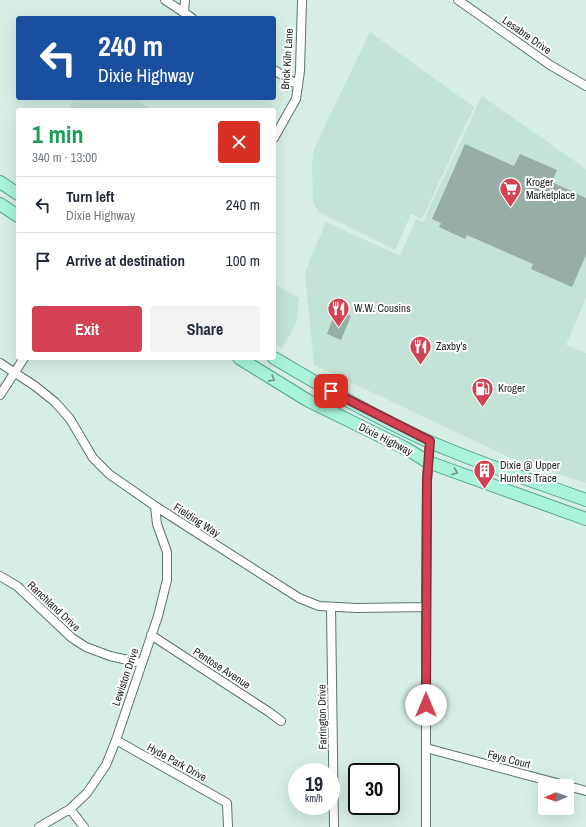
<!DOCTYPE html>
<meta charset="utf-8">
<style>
:root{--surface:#fff;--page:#f2f2f3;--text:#1f2937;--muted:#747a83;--line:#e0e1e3;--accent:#d34253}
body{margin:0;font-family:"Archivo Narrow",sans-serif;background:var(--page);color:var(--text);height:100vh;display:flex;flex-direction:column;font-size:15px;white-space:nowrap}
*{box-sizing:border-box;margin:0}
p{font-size:13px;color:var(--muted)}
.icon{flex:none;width:22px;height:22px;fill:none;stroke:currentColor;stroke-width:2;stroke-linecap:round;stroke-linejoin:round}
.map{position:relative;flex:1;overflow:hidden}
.details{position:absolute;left:16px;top:108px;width:260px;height:252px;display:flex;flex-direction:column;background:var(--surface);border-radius:4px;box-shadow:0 4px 16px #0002}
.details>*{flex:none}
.top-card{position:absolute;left:16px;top:16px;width:260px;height:84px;border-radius:4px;box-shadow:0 4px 16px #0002;background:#1a4fa0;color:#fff;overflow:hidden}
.needle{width:26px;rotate:268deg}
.buttons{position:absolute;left:538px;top:779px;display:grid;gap:8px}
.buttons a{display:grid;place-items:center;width:36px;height:36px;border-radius:4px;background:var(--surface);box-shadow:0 4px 16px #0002;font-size:20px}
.speed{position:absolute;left:288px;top:763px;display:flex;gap:8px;font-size:20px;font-weight:700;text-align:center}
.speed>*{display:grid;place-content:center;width:52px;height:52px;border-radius:50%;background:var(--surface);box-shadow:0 4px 16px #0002;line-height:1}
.speed small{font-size:10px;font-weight:400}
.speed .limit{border:2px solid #111;border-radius:6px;background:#fff;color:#111}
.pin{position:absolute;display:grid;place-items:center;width:34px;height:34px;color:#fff;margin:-17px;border-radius:8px;box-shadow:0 2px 6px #0006}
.me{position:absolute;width:44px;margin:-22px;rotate:0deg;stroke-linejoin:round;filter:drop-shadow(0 0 3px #0008)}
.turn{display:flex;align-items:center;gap:14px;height:84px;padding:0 16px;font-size:18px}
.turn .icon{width:52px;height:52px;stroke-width:2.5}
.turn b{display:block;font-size:28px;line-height:34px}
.round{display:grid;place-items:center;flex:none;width:42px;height:42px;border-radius:4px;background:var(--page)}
.overview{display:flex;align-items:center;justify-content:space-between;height:68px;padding:0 16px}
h1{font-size:24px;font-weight:700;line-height:30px;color:#1e9e55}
.button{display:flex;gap:8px;margin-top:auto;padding:8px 16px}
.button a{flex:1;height:46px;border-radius:4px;background:var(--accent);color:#fff;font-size:16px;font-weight:700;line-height:46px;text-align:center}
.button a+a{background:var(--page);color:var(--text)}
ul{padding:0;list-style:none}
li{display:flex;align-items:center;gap:12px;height:56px;padding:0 16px;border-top:1px solid var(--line)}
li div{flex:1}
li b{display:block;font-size:15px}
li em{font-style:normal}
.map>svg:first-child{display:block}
.built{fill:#c3e3d6}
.building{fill:#97aea5}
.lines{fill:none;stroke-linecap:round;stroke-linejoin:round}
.street-casing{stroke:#5e736b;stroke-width:10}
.primary-casing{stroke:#52a58a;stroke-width:14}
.street{stroke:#fff;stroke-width:8}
.primary{stroke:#a9f3db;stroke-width:12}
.oneway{stroke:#699587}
.route-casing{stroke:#892b36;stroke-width:10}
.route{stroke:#d34253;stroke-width:7}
.labels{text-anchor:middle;stroke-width:4;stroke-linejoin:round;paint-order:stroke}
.street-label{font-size:11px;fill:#1a2320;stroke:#fff}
.poi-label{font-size:11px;fill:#1a2320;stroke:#fff;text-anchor:start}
</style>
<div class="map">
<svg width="586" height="827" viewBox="0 0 586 827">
<rect width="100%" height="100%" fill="#d6eee4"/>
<path class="built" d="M 370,32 L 474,107 L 422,219 L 411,214 L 395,250 L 319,212 L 315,206 L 313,200 L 312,163 L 314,149 Z
M 482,96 L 586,169 L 586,298 L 566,345 L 586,353 L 586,483 L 511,458 L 314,365 L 305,272 L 326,222 L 400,256 L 416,219 L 423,222 Z
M 75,98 L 132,98 L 153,110 L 67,110 Z
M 274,284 L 299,298 L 296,324 L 282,348 L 274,344 Z"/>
<path class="building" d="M 465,144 L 514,166 L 520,154 L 557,170 L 552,182 L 586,198 L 586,255 L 572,287 L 531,269 L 533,264 L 467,235 L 465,239 L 439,227 L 441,223 L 432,219 Z
M 336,310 L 351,316 L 341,340 L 327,334 Z"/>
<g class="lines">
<defs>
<path id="street" d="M 165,0 L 192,18
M 458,0 L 550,65 L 586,86
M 184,12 L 185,0
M 274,70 L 298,85
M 274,138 L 296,99 L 300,71 L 302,0
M 0,363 L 35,386 L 55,402 L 70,419 L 93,458 L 109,474 L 155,506 L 299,598 L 319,606 L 357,608 L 426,607
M 0,395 L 24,358
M 0,576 L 17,586 L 72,638 L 86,647 L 110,656 L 141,663
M 331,607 L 334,827
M 151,635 L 269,712 L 281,721
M 116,740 L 227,803 L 228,827
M 426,748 L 586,791
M 70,809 L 84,827
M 39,827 L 70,809 L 87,793 L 106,765 L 116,740 L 158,616 L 167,580 L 167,552 L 157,524 L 155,506
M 426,827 L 426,607 L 427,480 L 430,441"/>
<path id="primary" d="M 0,182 L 18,194
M 0,204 L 18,216
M 239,358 L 307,400 L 407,449 L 428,462 L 586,519
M 274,358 C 321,386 371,415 421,438 C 474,462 531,480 586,500"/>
</defs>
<use href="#street" class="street-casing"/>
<use href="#primary" class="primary-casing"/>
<use href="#street" class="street"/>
<use href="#primary" class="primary"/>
</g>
<defs><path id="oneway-chevron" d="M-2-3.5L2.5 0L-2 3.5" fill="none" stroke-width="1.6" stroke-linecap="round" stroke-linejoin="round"/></defs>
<g class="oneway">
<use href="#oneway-chevron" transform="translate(272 379) rotate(32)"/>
<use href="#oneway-chevron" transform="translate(455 472) rotate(21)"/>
</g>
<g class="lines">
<defs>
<path id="route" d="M 331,391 L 430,441 L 427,480 L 426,705"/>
</defs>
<use href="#route" class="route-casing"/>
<use href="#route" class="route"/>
</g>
<defs>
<symbol id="supermarket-pin" viewBox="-11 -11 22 30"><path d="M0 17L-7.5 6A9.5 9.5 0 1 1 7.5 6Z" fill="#d34253" stroke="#fff"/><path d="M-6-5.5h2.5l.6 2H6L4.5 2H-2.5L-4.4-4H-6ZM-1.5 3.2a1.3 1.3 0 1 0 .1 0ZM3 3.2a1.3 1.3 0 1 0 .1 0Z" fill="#fff"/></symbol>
<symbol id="restaurant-pin" viewBox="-11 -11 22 30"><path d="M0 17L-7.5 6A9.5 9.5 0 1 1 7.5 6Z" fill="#d34253" stroke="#fff"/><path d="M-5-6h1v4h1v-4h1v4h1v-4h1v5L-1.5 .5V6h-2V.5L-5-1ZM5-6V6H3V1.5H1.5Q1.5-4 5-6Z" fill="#fff"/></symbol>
<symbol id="fuel-pin" viewBox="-11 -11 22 30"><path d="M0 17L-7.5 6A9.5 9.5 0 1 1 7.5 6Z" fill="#d34253" stroke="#fff"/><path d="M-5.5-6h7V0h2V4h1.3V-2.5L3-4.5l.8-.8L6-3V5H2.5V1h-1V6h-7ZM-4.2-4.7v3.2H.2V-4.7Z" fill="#fff"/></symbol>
<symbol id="building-pin" viewBox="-11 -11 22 30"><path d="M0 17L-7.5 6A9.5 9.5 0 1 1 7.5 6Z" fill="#d34253" stroke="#fff"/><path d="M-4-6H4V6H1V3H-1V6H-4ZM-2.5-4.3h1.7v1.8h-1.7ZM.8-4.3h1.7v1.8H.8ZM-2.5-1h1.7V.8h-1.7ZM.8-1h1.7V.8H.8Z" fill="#fff"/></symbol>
</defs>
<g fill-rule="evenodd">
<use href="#supermarket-pin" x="498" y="176" width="25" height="34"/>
<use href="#restaurant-pin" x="326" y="296" width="25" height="34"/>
<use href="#restaurant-pin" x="408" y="334" width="25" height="34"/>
<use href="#fuel-pin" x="470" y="376" width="25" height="34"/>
<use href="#building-pin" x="472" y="458" width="25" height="34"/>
</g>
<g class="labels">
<g class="street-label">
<text transform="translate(527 35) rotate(35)" y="4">Lesabre Drive</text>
<text transform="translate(287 59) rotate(-86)" y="4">Brick Kiln Lane</text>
<text transform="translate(386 439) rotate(27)" y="4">Dixie Highway</text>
<text transform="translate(197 520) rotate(33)" y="4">Fielding Way</text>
<text transform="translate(54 606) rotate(43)" y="4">Ranchland Drive</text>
<text transform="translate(222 668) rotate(33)" y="4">Pentose Avenue</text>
<text transform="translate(125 677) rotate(-71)" y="4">Lewiston Drive</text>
<text transform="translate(322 717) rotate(-91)" y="4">Farrington Drive</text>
<text transform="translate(509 759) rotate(15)" y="4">Feys Court</text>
<text transform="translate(177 762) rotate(29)" y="4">Hyde Park Drive</text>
</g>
<g class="poi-label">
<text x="526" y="186">Kroger<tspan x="526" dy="13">Marketplace</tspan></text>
<text x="354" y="312">W.W. Cousins</text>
<text x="436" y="350">Zaxby's</text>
<text x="498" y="392">Kroger</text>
<text x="500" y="469">Dixie @ Upper<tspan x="500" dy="13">Hunters Trace</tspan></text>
</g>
</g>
</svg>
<div class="buttons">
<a><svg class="needle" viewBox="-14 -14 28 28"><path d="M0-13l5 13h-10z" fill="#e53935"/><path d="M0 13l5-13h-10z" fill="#747a83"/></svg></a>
</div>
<div class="speed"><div>19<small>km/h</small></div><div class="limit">30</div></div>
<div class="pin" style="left:331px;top:391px;background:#d93025"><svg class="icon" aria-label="arrive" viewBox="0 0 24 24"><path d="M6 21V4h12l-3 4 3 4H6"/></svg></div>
<svg class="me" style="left:426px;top:705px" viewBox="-20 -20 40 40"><circle r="19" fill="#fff"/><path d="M0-13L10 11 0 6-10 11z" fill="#d34253"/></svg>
<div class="top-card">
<div class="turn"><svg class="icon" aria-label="left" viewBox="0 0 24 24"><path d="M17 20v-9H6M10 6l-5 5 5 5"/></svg><div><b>240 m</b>Dixie Highway</div></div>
</div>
<section class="details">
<div class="overview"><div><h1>1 min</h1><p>340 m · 13:00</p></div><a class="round" style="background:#d93025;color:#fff"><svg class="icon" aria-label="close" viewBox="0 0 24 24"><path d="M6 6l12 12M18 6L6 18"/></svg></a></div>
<ul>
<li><svg class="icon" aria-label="left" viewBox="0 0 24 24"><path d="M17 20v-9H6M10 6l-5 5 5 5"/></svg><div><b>Turn left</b><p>Dixie Highway</p></div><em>240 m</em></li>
<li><svg class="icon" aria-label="arrive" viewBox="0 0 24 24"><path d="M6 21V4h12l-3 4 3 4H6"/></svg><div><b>Arrive at destination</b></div><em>100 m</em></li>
</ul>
<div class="button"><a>Exit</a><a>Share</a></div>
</section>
</div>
